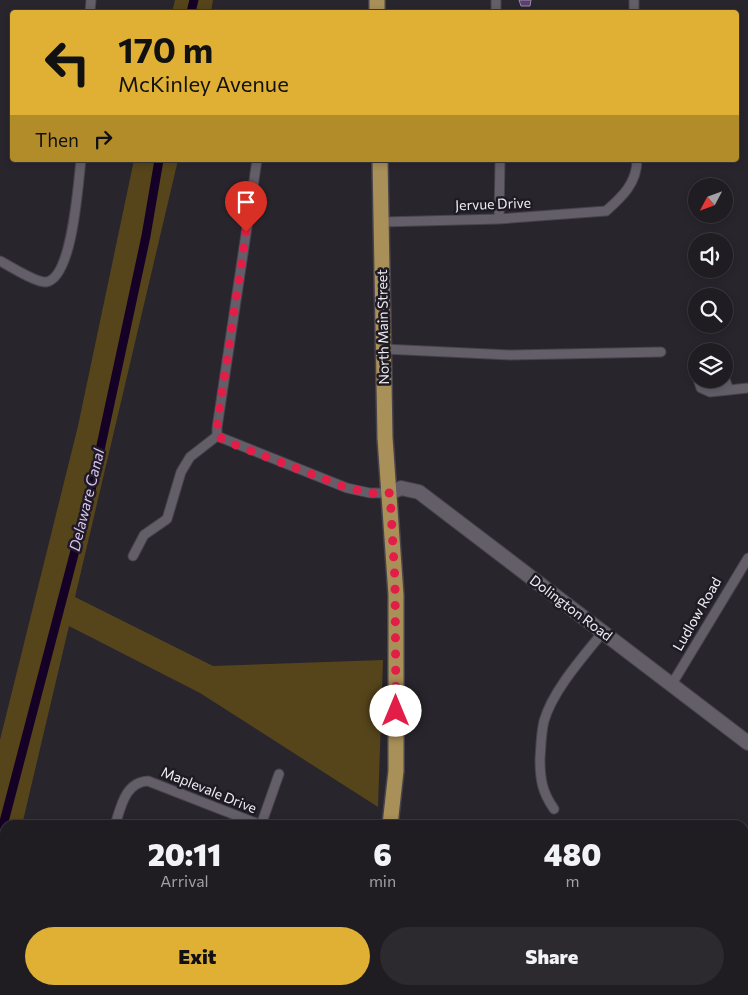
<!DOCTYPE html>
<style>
:root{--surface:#1f1c22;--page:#2c292f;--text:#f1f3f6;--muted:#a1a1a5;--line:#3c3a40;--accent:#dfb034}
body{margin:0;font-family:Commissioner,sans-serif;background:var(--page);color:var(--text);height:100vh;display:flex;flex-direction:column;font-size:19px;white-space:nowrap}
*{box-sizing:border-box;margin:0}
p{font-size:16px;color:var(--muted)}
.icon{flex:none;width:28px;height:28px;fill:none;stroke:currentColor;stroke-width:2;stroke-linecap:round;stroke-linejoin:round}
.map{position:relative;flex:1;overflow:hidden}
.panel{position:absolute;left:0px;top:820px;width:749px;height:175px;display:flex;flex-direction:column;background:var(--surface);border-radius:15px 15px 0 0;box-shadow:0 2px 8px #0003,0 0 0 1px var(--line)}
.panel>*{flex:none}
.top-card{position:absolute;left:10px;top:10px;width:729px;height:152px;border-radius:5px;box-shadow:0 2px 8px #0003,0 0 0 1px var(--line);background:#dfb034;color:#111;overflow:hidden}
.needle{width:32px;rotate:229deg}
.controls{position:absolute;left:688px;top:178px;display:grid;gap:10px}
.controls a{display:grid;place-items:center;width:45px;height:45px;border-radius:50%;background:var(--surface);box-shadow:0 2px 8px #0003,0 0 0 1px var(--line);font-size:25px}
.pin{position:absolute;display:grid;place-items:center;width:42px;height:42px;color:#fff;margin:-51px -21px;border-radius:50% 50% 50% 0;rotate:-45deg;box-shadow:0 0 5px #0007}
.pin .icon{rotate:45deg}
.me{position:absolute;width:55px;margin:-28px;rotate:0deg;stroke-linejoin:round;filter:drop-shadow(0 0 4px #0008)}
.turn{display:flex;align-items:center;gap:18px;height:105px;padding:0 25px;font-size:22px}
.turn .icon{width:65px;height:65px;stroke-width:2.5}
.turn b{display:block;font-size:35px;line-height:42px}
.then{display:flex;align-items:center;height:48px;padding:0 25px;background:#0003;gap:10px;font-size:19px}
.eta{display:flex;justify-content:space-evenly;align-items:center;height:85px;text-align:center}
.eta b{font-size:30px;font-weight:800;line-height:35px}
.button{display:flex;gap:10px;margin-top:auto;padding:10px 25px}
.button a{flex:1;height:58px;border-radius:30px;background:var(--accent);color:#111;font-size:20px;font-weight:800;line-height:58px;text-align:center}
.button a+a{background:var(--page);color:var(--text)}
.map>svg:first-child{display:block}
.green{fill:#56451b}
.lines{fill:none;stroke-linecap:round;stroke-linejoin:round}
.canal{stroke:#160126;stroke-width:9}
.building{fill:#5c3e77;stroke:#95909b}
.street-casing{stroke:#47434b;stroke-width:11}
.secondary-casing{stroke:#47434b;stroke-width:16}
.primary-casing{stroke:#47434b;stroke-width:18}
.street{stroke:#635e68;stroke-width:9}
.secondary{stroke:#635e68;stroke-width:14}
.primary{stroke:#a98f58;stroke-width:15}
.route{stroke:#e11d48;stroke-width:9;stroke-dasharray:0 16.2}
.labels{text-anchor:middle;stroke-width:5;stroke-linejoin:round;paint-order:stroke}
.street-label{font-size:14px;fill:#efecf2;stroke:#1f1b24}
.water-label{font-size:15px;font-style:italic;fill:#dcc2f7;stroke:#1f1b24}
</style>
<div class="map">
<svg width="748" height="995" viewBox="0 0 748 995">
<rect width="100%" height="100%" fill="#29252d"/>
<path class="green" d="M 175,0 L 213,0 L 211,12 L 172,12 Z
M 134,160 L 178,160 L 75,597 L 213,666 L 383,660 L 378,807 L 200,693 L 69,626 L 22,825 L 5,825 L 5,900 L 0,921 L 0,740 L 78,426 Z"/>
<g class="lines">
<path class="canal" d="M 191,12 L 194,0
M 0,837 L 94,478 L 146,236 L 159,160"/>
</g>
<path class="building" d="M 531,0 L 530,6 L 521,6 L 519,0 Z"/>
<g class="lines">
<defs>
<path id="street" d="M 496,0 L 496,12
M 634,0 L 634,12
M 90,12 L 91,0
M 499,219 L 500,160
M 382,222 L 499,219 L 606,211 C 622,197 637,183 637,160
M 0,261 C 10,266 36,283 46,282 C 73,278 78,183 81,160
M 384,349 L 510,355 L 661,352
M 698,379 L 701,388 L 710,392 L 729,390 L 724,377
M 729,390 L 748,388
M 217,436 L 217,428 L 257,160
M 217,436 L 347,488 L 370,493 L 390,493
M 133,556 L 144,535 L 167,519 L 181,472 L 190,457 L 217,436
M 672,684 L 748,558
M 554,809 C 542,792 540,779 540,759 C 541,746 541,733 544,721 C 553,690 583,657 603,632
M 115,825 C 121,807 125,782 148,781 L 261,825
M 261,825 L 279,774
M 744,980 L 748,973
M 549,990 L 556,995
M 50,995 L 51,990
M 196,995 L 198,990
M 736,995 L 738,990"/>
<path id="secondary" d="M 390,493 L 401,488 L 419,492 L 748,743"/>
<path id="primary" d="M 377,0 L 377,12
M 380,160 L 385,438 L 396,595 L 396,771 L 390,825
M 347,995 L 349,990"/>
</defs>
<use href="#street" class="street-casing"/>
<use href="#secondary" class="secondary-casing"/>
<use href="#primary" class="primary-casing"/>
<use href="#street" class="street"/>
<use href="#secondary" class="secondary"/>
<use href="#primary" class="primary"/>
</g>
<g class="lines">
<path class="route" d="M 246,232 L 216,433 L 223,440 L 347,488 L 370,493 L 390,493 L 395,581 L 396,711"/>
</g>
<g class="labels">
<g class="street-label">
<text transform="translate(493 204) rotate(-2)" y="5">Jervue Drive</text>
<text transform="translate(383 327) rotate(-91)" y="5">North Main Street</text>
<text transform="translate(571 608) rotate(37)" y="5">Dolington Road</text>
<text transform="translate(697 614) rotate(-60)" y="5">Ludlow Road</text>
<text transform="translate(209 790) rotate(22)" y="5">Maplevale Drive</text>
</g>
<g class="water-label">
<text transform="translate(87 500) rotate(-76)" y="5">Delaware Canal</text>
</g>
</g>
</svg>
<div class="controls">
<a><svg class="needle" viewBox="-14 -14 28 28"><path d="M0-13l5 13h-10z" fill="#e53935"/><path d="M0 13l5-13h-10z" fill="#a1a1a5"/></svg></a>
<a><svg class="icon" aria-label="sound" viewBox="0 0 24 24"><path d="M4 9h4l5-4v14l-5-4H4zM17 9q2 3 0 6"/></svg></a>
<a><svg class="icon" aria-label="search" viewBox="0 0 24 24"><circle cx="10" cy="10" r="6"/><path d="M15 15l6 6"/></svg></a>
<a><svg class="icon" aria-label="layers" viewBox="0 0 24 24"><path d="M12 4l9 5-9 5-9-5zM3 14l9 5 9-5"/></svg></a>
</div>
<div class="pin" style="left:246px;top:232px;background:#d93025"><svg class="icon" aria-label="arrive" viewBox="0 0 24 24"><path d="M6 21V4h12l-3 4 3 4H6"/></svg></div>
<svg class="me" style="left:396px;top:711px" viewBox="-20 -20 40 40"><circle r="19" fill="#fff"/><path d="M0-13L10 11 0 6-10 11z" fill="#e11d48"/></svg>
<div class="top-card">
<div class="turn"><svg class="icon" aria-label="left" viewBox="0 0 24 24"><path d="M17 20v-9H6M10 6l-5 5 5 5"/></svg><div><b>170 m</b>McKinley Avenue</div></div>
<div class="then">Then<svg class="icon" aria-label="right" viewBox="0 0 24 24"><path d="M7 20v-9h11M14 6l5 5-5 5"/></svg></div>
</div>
<section class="panel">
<div class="eta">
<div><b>20:11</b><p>Arrival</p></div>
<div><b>6</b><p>min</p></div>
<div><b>480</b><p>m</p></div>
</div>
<div class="button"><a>Exit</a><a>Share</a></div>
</section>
</div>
